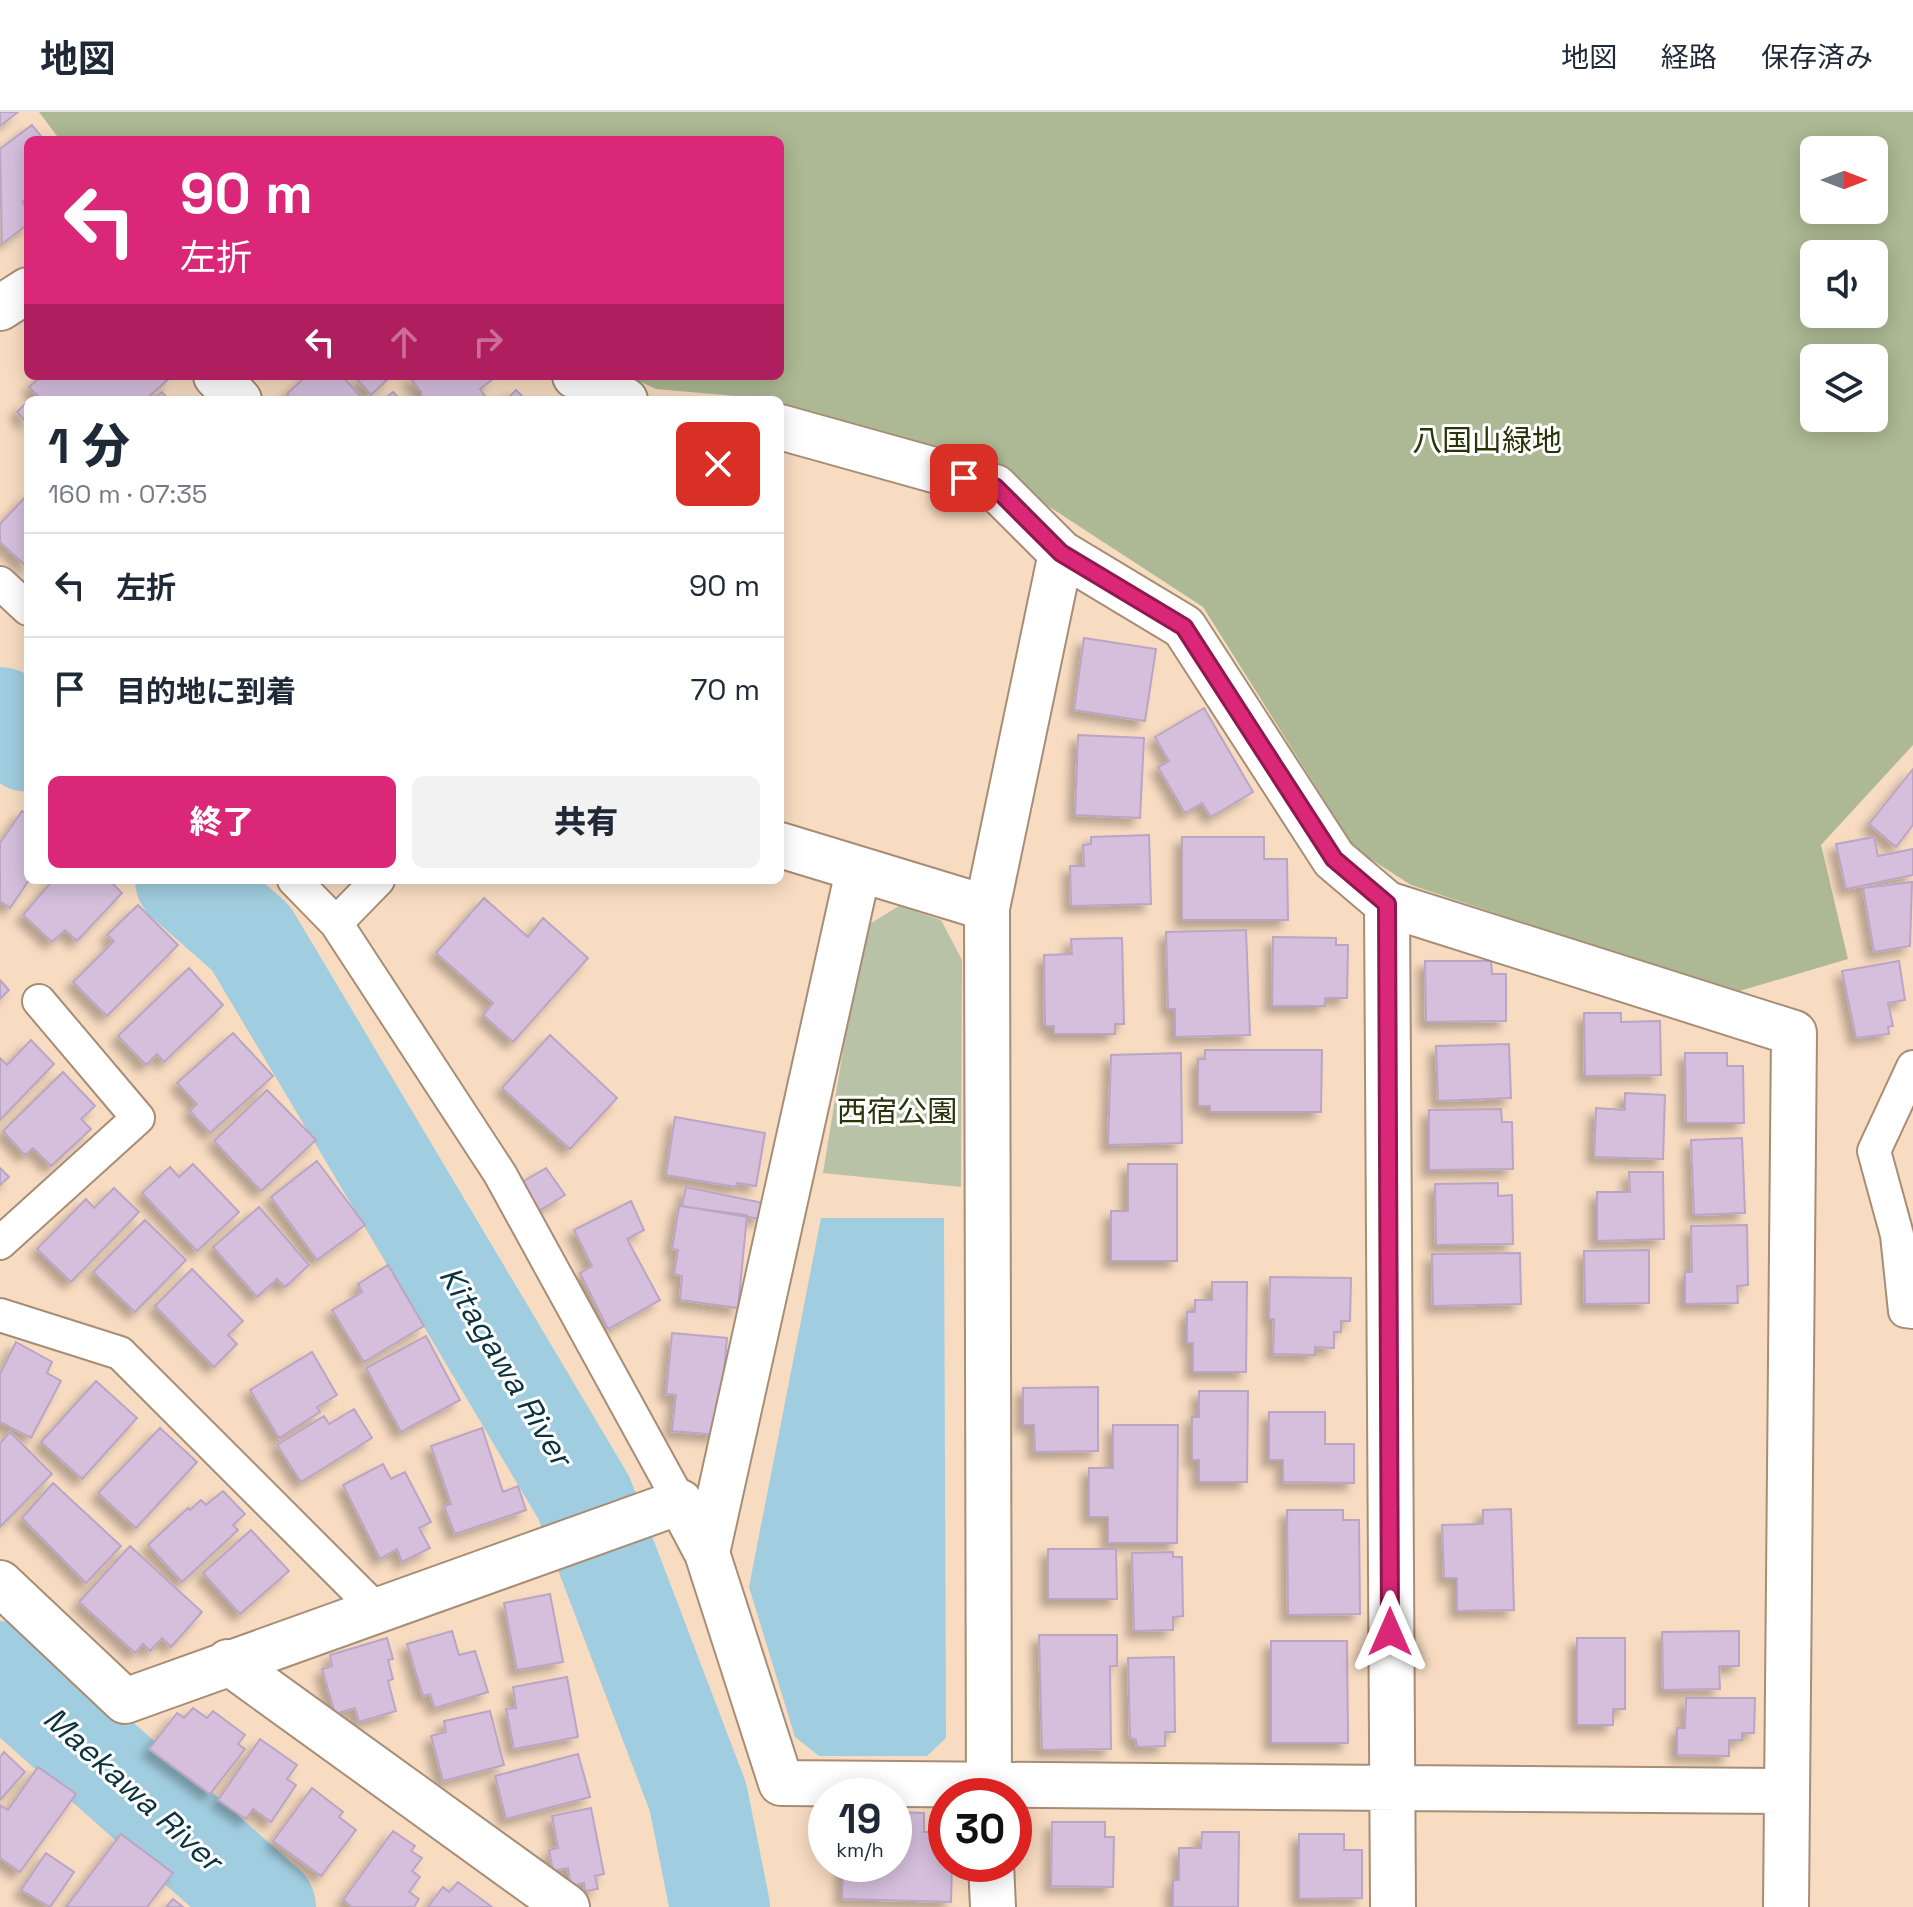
<!DOCTYPE html>
<html lang="ja">
<meta charset="utf-8">
<style>
:root{--surface:#fff;--page:#f2f2f3;--text:#1f2937;--muted:#747a83;--line:#e0e1e3;--accent:#db2777}
body{margin:0;font-family:"Space Grotesk","Noto Sans JP",sans-serif;background:var(--page);color:var(--text);height:100vh;display:flex;flex-direction:column;font-size:30px;white-space:nowrap}
*{box-sizing:border-box;margin:0}
p{font-size:26px;color:var(--muted)}
.icon{flex:none;width:44px;height:44px;fill:none;stroke:currentColor;stroke-width:2;stroke-linecap:round;stroke-linejoin:round}
.map{position:relative;flex:1;overflow:hidden}
.details{position:absolute;left:24px;top:284px;width:760px;height:488px;display:flex;flex-direction:column;background:var(--surface);border-radius:12px;box-shadow:0 4px 20px #0003}
.details>*{flex:none}
.hud{position:absolute;left:24px;top:24px;width:760px;height:244px;border-radius:12px;box-shadow:0 4px 20px #0003;background:#db2777;color:#fff;overflow:hidden}
.needle{width:52px;rotate:90deg}
.tools{position:absolute;left:1800px;top:24px;display:grid;gap:16px}
.tools a{display:grid;place-items:center;width:88px;height:88px;border-radius:12px;background:var(--surface);box-shadow:0 4px 20px #0003;font-size:40px}
.speed{position:absolute;left:808px;top:1666px;display:flex;gap:16px;font-size:40px;font-weight:700;text-align:center}
.speed>*{display:grid;place-content:center;width:104px;height:104px;border-radius:50%;background:var(--surface);box-shadow:0 4px 20px #0003;line-height:1}
.speed small{font-size:20px;font-weight:400}
.speed .limit{border:12px solid #d22;background:#fff;color:#111}
.pin{position:absolute;display:grid;place-items:center;width:68px;height:68px;color:#fff;margin:-34px;border-radius:16px;box-shadow:0 4px 12px #0006}
.me{position:absolute;width:88px;margin:-44px;rotate:0deg;stroke-linejoin:round;filter:drop-shadow(0 0 6px #0008)}
.turn{display:flex;align-items:center;gap:28px;height:168px;padding:0 24px;font-size:36px}
.turn .icon{width:104px;height:104px;stroke-width:2.5}
.turn b{display:block;font-size:56px;line-height:68px}
.lanes{display:flex;align-items:center;height:76px;padding:0 24px;background:#0003;justify-content:center;gap:40px;direction:ltr}
.lanes .off{opacity:.35}
.round{display:grid;place-items:center;flex:none;width:84px;height:84px;border-radius:12px;background:var(--page)}
.headline{display:flex;align-items:center;justify-content:space-between;height:136px;padding:0 24px}
h1{font-size:48px;font-weight:800;line-height:60px}
.cta{display:flex;gap:16px;margin-top:auto;padding:16px 24px}
.cta a{flex:1;height:92px;border-radius:12px;background:var(--accent);color:#fff;font-size:32px;font-weight:800;line-height:92px;text-align:center}
.cta a+a{background:var(--page);color:var(--text)}
ul{padding:0;list-style:none}
li{display:flex;align-items:center;gap:24px;height:104px;padding:0 24px;border-top:2px solid var(--line)}
li div{flex:1}
li b{display:block;font-size:30px}
li em{font-style:normal}
header{display:flex;align-items:center;gap:48px;box-sizing:border-box;height:112px;padding:0 40px;background:var(--surface);border-bottom:2px solid var(--line)}
header strong{font-size:38px}
nav{display:flex;gap:44px;margin-inline-start:auto;font-size:28px}
.map>svg:first-child{display:block}
.green{fill:#b8c2a6}
.forest{fill:#adb994;fill-rule:evenodd}
.water{fill:#a0cddf}
.lines{fill:none;stroke-linecap:round;stroke-linejoin:round}
.river{stroke:#a0cddf;stroke-width:100}
.building{fill:#d5bfdd;stroke:#baa5c2;stroke-width:2;filter:url(#shadow)}
.lane-casing{stroke:#a78d75;stroke-width:36}
.street-casing{stroke:#a78d75;stroke-width:48}
.lane{stroke:#fff;stroke-width:32}
.street{stroke:#fff;stroke-width:44}
.route-casing{stroke:#8e194d;stroke-width:20}
.route{stroke:#db2777;stroke-width:14}
.labels{text-anchor:middle;stroke-width:6;stroke-linejoin:round;paint-order:stroke}
.park-label{font-size:30px;fill:#293408;stroke:#fff}
.water-label{font-size:32px;font-style:italic;fill:#0a3340;stroke:#fff}
</style>
<header>
<strong>地図</strong>
<nav><a>地図</a><a>経路</a><a>保存済み</a></nav>
</header>
<div class="map">
<svg width="1913" height="1795" viewBox="0 0 1913 1795">
<defs>
<filter id="shadow"><feDropShadow dx="-7" dy="7" stdDeviation="4" flood-color="#0004"/></filter>
</defs>
<rect width="100%" height="100%" fill="#f8dcc2"/>
<path class="green" d="M 899,794 L 941,808 L 962,848 L 961,1075 L 823,1061 L 863,816 Z"/>
<path class="forest" d="M 39,0 L 1913,0 L 1913,633 L 1821,733 L 1848,847 L 1733,881 L 1411,773 L 1355,737 L 1203,495 L 976,347 L 780,296 L 780,288 L 656,277 L 628,264 L 780,264 L 780,28 L 60,28 ZM 1814,38 L 1874,38 L 1874,98 L 1814,98 ZM 1814,142 L 1874,142 L 1874,202 L 1814,202 ZM 1814,246 L 1874,246 L 1874,306 L 1814,306 Z"/>
<path class="water" d="M 821,1106 L 944,1106 L 946,1626 L 927,1644 L 819,1644 L 795,1625 L 749,1475 Z"/>
<g class="lines">
<path class="river" d="M 0,605 L 28,630
M 185,768 L 251,826 L 584,1386 L 698,1685 L 720,1795
M 0,1559 L 266,1795"/>
</g>
<path class="building" d="M 0,0 L 18,0 L 0,14 Z
M 32,13 L 44,28 L 28,28 L 28,85 L 22,90 L 28,98 L 28,112 L 2,132 L 0,37 Z
M 42,264 L 170,264 L 171,265 L 145,288 L 42,288 L 29,275 Z
M 306,264 L 342,264 L 364,288 L 292,288 L 287,282 Z
M 354,264 L 391,264 L 371,283 Z
M 488,264 L 492,268 L 480,277 L 488,288 L 421,288 L 421,280 L 409,265 Z
M 516,278 L 526,288 L 506,288 Z
M 162,280 L 169,288 L 152,288 Z
M 393,280 L 401,288 L 383,288 Z
M 28,289 L 28,312 L 17,300 Z
M 28,382 L 28,456 L 0,430 L 0,412 Z
M 1084,526 L 1156,537 L 1145,609 L 1074,598 Z
M 1204,596 L 1253,680 L 1211,705 L 1202,691 L 1185,701 L 1158,655 L 1169,649 L 1155,625 Z
M 1078,623 L 1144,626 L 1140,706 L 1075,703 Z
M 1913,657 L 1913,713 L 1896,735 L 1869,712 Z
M 22,699 L 28,703 L 29,768 L 10,796 L 0,789 L 0,731 Z
M 1149,723 L 1151,792 L 1071,794 L 1070,754 L 1084,754 L 1083,733 L 1091,732 L 1091,725 Z
M 1182,725 L 1264,725 L 1264,747 L 1287,747 L 1288,808 L 1182,808 Z
M 1874,725 L 1878,744 L 1913,737 L 1913,763 L 1846,777 L 1836,732 Z
M 53,768 L 109,768 L 122,781 L 77,829 L 65,818 L 52,830 L 23,803 Z
M 1912,770 L 1910,834 L 1874,840 L 1863,776 Z
M 484,786 L 528,825 L 543,806 L 588,846 L 513,930 L 483,903 L 493,891 L 436,841 Z
M 138,793 L 178,833 L 107,904 L 73,870 L 114,829 L 107,823 Z
M 1246,818 L 1250,923 L 1175,925 L 1175,897 L 1168,897 L 1166,820 Z
M 1273,825 L 1336,826 L 1336,833 L 1348,833 L 1347,886 L 1325,886 L 1325,894 L 1272,894 Z
M 1122,826 L 1124,912 L 1115,912 L 1115,922 L 1054,922 L 1054,914 L 1045,914 L 1044,843 L 1072,842 L 1071,827 Z
M 1425,849 L 1491,849 L 1492,862 L 1506,862 L 1506,909 L 1426,910 Z
M 1899,849 L 1905,888 L 1888,891 L 1893,914 L 1888,915 L 1889,922 L 1856,926 L 1842,859 Z
M 189,856 L 223,893 L 164,950 L 157,942 L 146,953 L 118,924 Z
M 0,868 L 9,878 L 0,887 Z
M 1584,901 L 1621,901 L 1621,910 L 1660,909 L 1661,963 L 1585,964 Z
M 233,921 L 273,964 L 210,1021 L 190,999 L 197,992 L 177,971 Z
M 550,923 L 617,986 L 570,1037 L 502,976 Z
M 31,928 L 54,952 L 0,1008 L 0,946 L 7,953 Z
M 1509,932 L 1511,986 L 1438,989 L 1436,934 Z
M 1205,938 L 1322,938 L 1321,1000 L 1210,1000 L 1210,994 L 1198,994 L 1198,947 L 1205,947 Z
M 1181,941 L 1182,1031 L 1108,1033 L 1111,943 Z
M 1685,941 L 1727,941 L 1727,954 L 1743,954 L 1744,1011 L 1686,1011 Z
M 63,960 L 95,994 L 81,1007 L 91,1017 L 51,1054 L 33,1036 L 25,1043 L 3,1019 Z
M 267,978 L 316,1028 L 261,1079 L 214,1029 Z
M 1625,981 L 1665,983 L 1663,1047 L 1594,1045 L 1596,996 L 1625,998 Z
M 1501,997 L 1502,1010 L 1512,1010 L 1513,1057 L 1429,1058 L 1429,998 Z
M 675,1005 L 765,1021 L 756,1074 L 737,1071 L 736,1075 L 666,1063 Z
M 1742,1026 L 1745,1101 L 1694,1103 L 1691,1028 Z
M 317,1049 L 365,1113 L 317,1148 L 271,1085 Z
M 193,1052 L 239,1100 L 197,1139 L 142,1081 L 170,1055 L 179,1065 Z
M 1128,1052 L 1177,1052 L 1177,1149 L 1111,1149 L 1111,1099 L 1128,1099 Z
M 0,1056 L 9,1065 L 0,1073 Z
M 546,1056 L 565,1083 L 537,1100 L 519,1072 Z
M 1629,1060 L 1663,1060 L 1664,1127 L 1597,1129 L 1597,1080 L 1630,1080 Z
M 1498,1071 L 1498,1084 L 1512,1083 L 1513,1132 L 1436,1133 L 1435,1072 Z
M 686,1075 L 763,1091 L 760,1107 L 682,1094 Z
M 114,1076 L 139,1100 L 71,1170 L 37,1137 L 86,1087 L 94,1096 Z
M 631,1089 L 644,1118 L 627,1127 L 660,1188 L 608,1217 L 580,1161 L 592,1154 L 574,1118 Z
M 679,1094 L 747,1103 L 738,1196 L 680,1188 L 682,1164 L 674,1162 L 678,1138 L 672,1137 Z
M 259,1095 L 309,1153 L 285,1175 L 277,1167 L 257,1185 L 213,1135 Z
M 145,1108 L 186,1148 L 135,1200 L 93,1160 Z
M 1747,1113 L 1748,1173 L 1737,1174 L 1738,1191 L 1685,1192 L 1685,1160 L 1692,1160 L 1691,1114 Z
M 1649,1138 L 1649,1191 L 1585,1192 L 1584,1139 Z
M 1520,1141 L 1521,1192 L 1433,1194 L 1432,1142 Z
M 388,1153 L 424,1214 L 364,1250 L 332,1198 L 362,1180 L 358,1172 Z
M 192,1157 L 243,1209 L 228,1223 L 237,1232 L 214,1255 L 155,1194 Z
M 1270,1165 L 1351,1166 L 1350,1209 L 1341,1209 L 1341,1220 L 1334,1220 L 1334,1236 L 1315,1235 L 1315,1243 L 1273,1242 L 1274,1207 L 1269,1207 Z
M 1212,1170 L 1247,1170 L 1246,1260 L 1193,1260 L 1193,1231 L 1187,1231 L 1187,1200 L 1195,1200 L 1195,1188 L 1212,1188 Z
M 672,1221 L 727,1226 L 718,1323 L 672,1319 L 676,1283 L 666,1282 Z
M 426,1224 L 460,1288 L 401,1320 L 366,1256 Z
M 16,1230 L 52,1250 L 47,1261 L 61,1269 L 31,1326 L 0,1310 L 0,1262 Z
M 312,1240 L 337,1283 L 317,1295 L 320,1300 L 279,1326 L 250,1278 Z
M 96,1269 L 137,1306 L 82,1367 L 41,1330 Z
M 1098,1275 L 1098,1339 L 1035,1340 L 1034,1313 L 1023,1313 L 1023,1276 Z
M 1199,1279 L 1248,1279 L 1247,1370 L 1199,1370 L 1199,1348 L 1192,1348 L 1192,1305 L 1199,1305 Z
M 354,1297 L 372,1326 L 301,1370 L 277,1333 L 324,1304 L 329,1312 Z
M 1269,1300 L 1325,1300 L 1325,1332 L 1354,1332 L 1354,1371 L 1283,1370 L 1283,1348 L 1269,1348 Z
M 1113,1313 L 1178,1313 L 1177,1431 L 1108,1431 L 1108,1405 L 1089,1405 L 1089,1356 L 1113,1356 Z
M 160,1316 L 197,1350 L 136,1416 L 98,1381 Z
M 482,1316 L 503,1380 L 518,1374 L 526,1398 L 455,1422 L 444,1394 L 451,1392 L 431,1334 Z
M 10,1320 L 52,1362 L 0,1415 L 0,1331 Z
M 383,1352 L 391,1367 L 405,1360 L 431,1410 L 419,1416 L 430,1436 L 402,1450 L 397,1437 L 380,1447 L 343,1373 Z
M 53,1371 L 121,1434 L 86,1471 L 22,1406 Z
M 223,1379 L 245,1402 L 233,1413 L 238,1418 L 182,1470 L 148,1433 L 188,1396 L 190,1398 L 201,1388 L 206,1393 Z
M 1511,1397 L 1514,1498 L 1457,1499 L 1457,1466 L 1444,1466 L 1442,1413 L 1483,1412 L 1483,1398 Z
M 1287,1398 L 1343,1398 L 1343,1408 L 1359,1408 L 1360,1502 L 1288,1503 Z
M 251,1418 L 289,1459 L 240,1502 L 203,1461 Z
M 130,1434 L 202,1500 L 171,1535 L 162,1526 L 150,1539 L 143,1532 L 135,1541 L 79,1490 Z
M 1048,1437 L 1116,1437 L 1117,1487 L 1048,1487 Z
M 1173,1440 L 1173,1445 L 1182,1445 L 1183,1504 L 1173,1505 L 1173,1518 L 1134,1519 L 1132,1441 Z
M 550,1482 L 563,1550 L 517,1558 L 504,1491 Z
M 452,1519 L 459,1543 L 475,1539 L 488,1580 L 435,1596 L 430,1582 L 423,1584 L 407,1532 Z
M 1739,1519 L 1739,1554 L 1719,1554 L 1720,1577 L 1663,1578 L 1662,1520 Z
M 1039,1523 L 1117,1523 L 1117,1554 L 1110,1554 L 1111,1637 L 1042,1638 Z
M 387,1526 L 393,1547 L 388,1548 L 393,1567 L 388,1569 L 396,1599 L 359,1610 L 355,1596 L 335,1602 L 322,1557 L 332,1554 L 330,1543 Z
M 1577,1526 L 1625,1526 L 1625,1597 L 1613,1597 L 1613,1613 L 1577,1613 Z
M 1271,1529 L 1347,1529 L 1348,1631 L 1271,1631 Z
M 1174,1545 L 1175,1620 L 1165,1620 L 1165,1634 L 1137,1635 L 1136,1628 L 1130,1625 L 1128,1546 Z
M 567,1565 L 578,1625 L 514,1637 L 506,1597 L 516,1596 L 513,1575 Z
M 1686,1586 L 1755,1586 L 1754,1621 L 1742,1621 L 1742,1628 L 1729,1628 L 1729,1644 L 1677,1643 L 1677,1616 L 1685,1616 Z
M 193,1596 L 207,1606 L 213,1599 L 245,1623 L 238,1632 L 245,1637 L 210,1682 L 149,1637 L 177,1601 L 184,1606 Z
M 490,1599 L 504,1653 L 443,1669 L 431,1624 L 446,1620 L 444,1609 Z
M 260,1627 L 297,1653 L 287,1667 L 296,1673 L 271,1710 L 253,1697 L 246,1707 L 218,1688 Z
M 4,1640 L 25,1660 L 0,1688 L 0,1645 Z
M 578,1642 L 590,1685 L 506,1707 L 495,1664 Z
M 38,1655 L 76,1682 L 20,1760 L 0,1746 L 0,1693 L 8,1698 Z
M 312,1676 L 343,1700 L 339,1705 L 356,1718 L 321,1764 L 273,1729 Z
M 591,1696 L 604,1762 L 595,1764 L 598,1777 L 585,1779 L 584,1771 L 571,1774 L 568,1756 L 553,1759 L 549,1738 L 558,1736 L 552,1704 Z
M 894,1700 L 924,1701 L 924,1720 L 946,1720 L 946,1752 L 952,1752 L 951,1790 L 842,1787 L 843,1752 L 894,1752 Z
M 1052,1710 L 1105,1710 L 1105,1725 L 1114,1725 L 1113,1775 L 1051,1774 Z
M 393,1719 L 415,1734 L 411,1739 L 422,1746 L 412,1759 L 420,1765 L 409,1780 L 419,1787 L 414,1795 L 352,1795 L 343,1788 Z
M 1202,1720 L 1239,1720 L 1238,1795 L 1173,1795 L 1173,1768 L 1179,1768 L 1179,1736 L 1201,1736 Z
M 121,1722 L 173,1761 L 147,1795 L 66,1795 Z
M 1299,1722 L 1344,1722 L 1344,1738 L 1362,1738 L 1362,1786 L 1299,1787 Z
M 46,1741 L 74,1760 L 50,1795 L 21,1778 Z
M 458,1770 L 492,1795 L 428,1795 L 443,1775 L 449,1780 Z
M 173,1787 L 183,1795 L 166,1795 Z"/>
<g class="lines">
<defs>
<path id="lane" d="M 0,471 L 28,497
M 294,768 L 336,811 L 500,1062 L 680,1390
M 336,811 L 378,768
M 1913,955 L 1874,1039 L 1897,1123 L 1905,1199 L 1913,1200
M 0,1131 L 138,1006 L 39,889
M 0,1203 L 120,1241 L 377,1498"/>
<path id="street" d="M 0,196 L 28,178
M 216,264 L 239,288
M 575,264 L 625,288
M 780,315 L 995,375 L 1061,441 L 1184,515 L 1334,747 L 1387,792 L 1794,921 L 1786,1795
M 780,733 L 987,796
M 1387,792 L 1393,1795
M 707,1441 L 858,759
M 0,1471 L 125,1589 L 680,1390 L 707,1441 L 781,1671 L 1785,1679
M 228,1550 L 567,1795
M 989,1684 L 987,796 L 1061,441
M 991,1752 L 993,1795"/>
</defs>
<use href="#lane" class="lane-casing"/>
<use href="#street" class="street-casing"/>
<use href="#lane" class="lane"/>
<use href="#street" class="street"/>
</g>
<g class="lines">
<defs>
<path id="route" d="M 964,366 L 995,375 L 1061,441 L 1184,515 L 1334,747 L 1387,792 L 1390,1520"/>
</defs>
<use href="#route" class="route-casing"/>
<use href="#route" class="route"/>
</g>
<g class="labels">
<g class="park-label">
<text x="1487" y="339">八国山緑地</text>
<text x="897" y="1010">西宿公園</text>
</g>
<g class="water-label">
<text transform="translate(506 1254) rotate(59)" y="11">Kitagawa River</text>
<text transform="translate(133 1677) rotate(42)" y="11">Maekawa River</text>
</g>
</g>
</svg>
<div class="tools">
<a><svg class="needle" viewBox="-14 -14 28 28"><path d="M0-13l5 13h-10z" fill="#e53935"/><path d="M0 13l5-13h-10z" fill="#747a83"/></svg></a>
<a><svg class="icon" aria-label="sound" viewBox="0 0 24 24"><path d="M4 9h4l5-4v14l-5-4H4zM17 9q2 3 0 6"/></svg></a>
<a><svg class="icon" aria-label="layers" viewBox="0 0 24 24"><path d="M12 4l9 5-9 5-9-5zM3 14l9 5 9-5"/></svg></a>
</div>
<div class="speed"><div>19<small>km/h</small></div><div class="limit">30</div></div>
<div class="pin" style="left:964px;top:366px;background:#d93025"><svg class="icon" aria-label="arrive" viewBox="0 0 24 24"><path d="M6 21V4h12l-3 4 3 4H6"/></svg></div>
<svg class="me" style="left:1390px;top:1520px" viewBox="-20 -20 40 40"><path d="M0-17L14 15 0 8-14 15z" fill="#db2777" stroke="#fff" stroke-width="4"/></svg>
<div class="hud">
<div class="turn"><svg class="icon" aria-label="left" viewBox="0 0 24 24"><path d="M17 20v-9H6M10 6l-5 5 5 5"/></svg><div><b>90 m</b>左折</div></div>
<div class="lanes"><svg class="icon" aria-label="left" viewBox="0 0 24 24"><path d="M17 20v-9H6M10 6l-5 5 5 5"/></svg><svg class="icon off" aria-label="ahead" viewBox="0 0 24 24"><path d="M12 20V5M6 11l6-6 6 6"/></svg><svg class="icon off" aria-label="right" viewBox="0 0 24 24"><path d="M7 20v-9h11M14 6l5 5-5 5"/></svg></div>
</div>
<section class="details">
<div class="headline"><div><h1>1 分</h1><p>160 m · 07:35</p></div><a class="round" style="background:#d93025;color:#fff"><svg class="icon" aria-label="close" viewBox="0 0 24 24"><path d="M6 6l12 12M18 6L6 18"/></svg></a></div>
<ul>
<li><svg class="icon" aria-label="left" viewBox="0 0 24 24"><path d="M17 20v-9H6M10 6l-5 5 5 5"/></svg><div><b>左折</b></div><em>90 m</em></li>
<li><svg class="icon" aria-label="arrive" viewBox="0 0 24 24"><path d="M6 21V4h12l-3 4 3 4H6"/></svg><div><b>目的地に到着</b></div><em>70 m</em></li>
</ul>
<div class="cta"><a>終了</a><a>共有</a></div>
</section>
</div>
